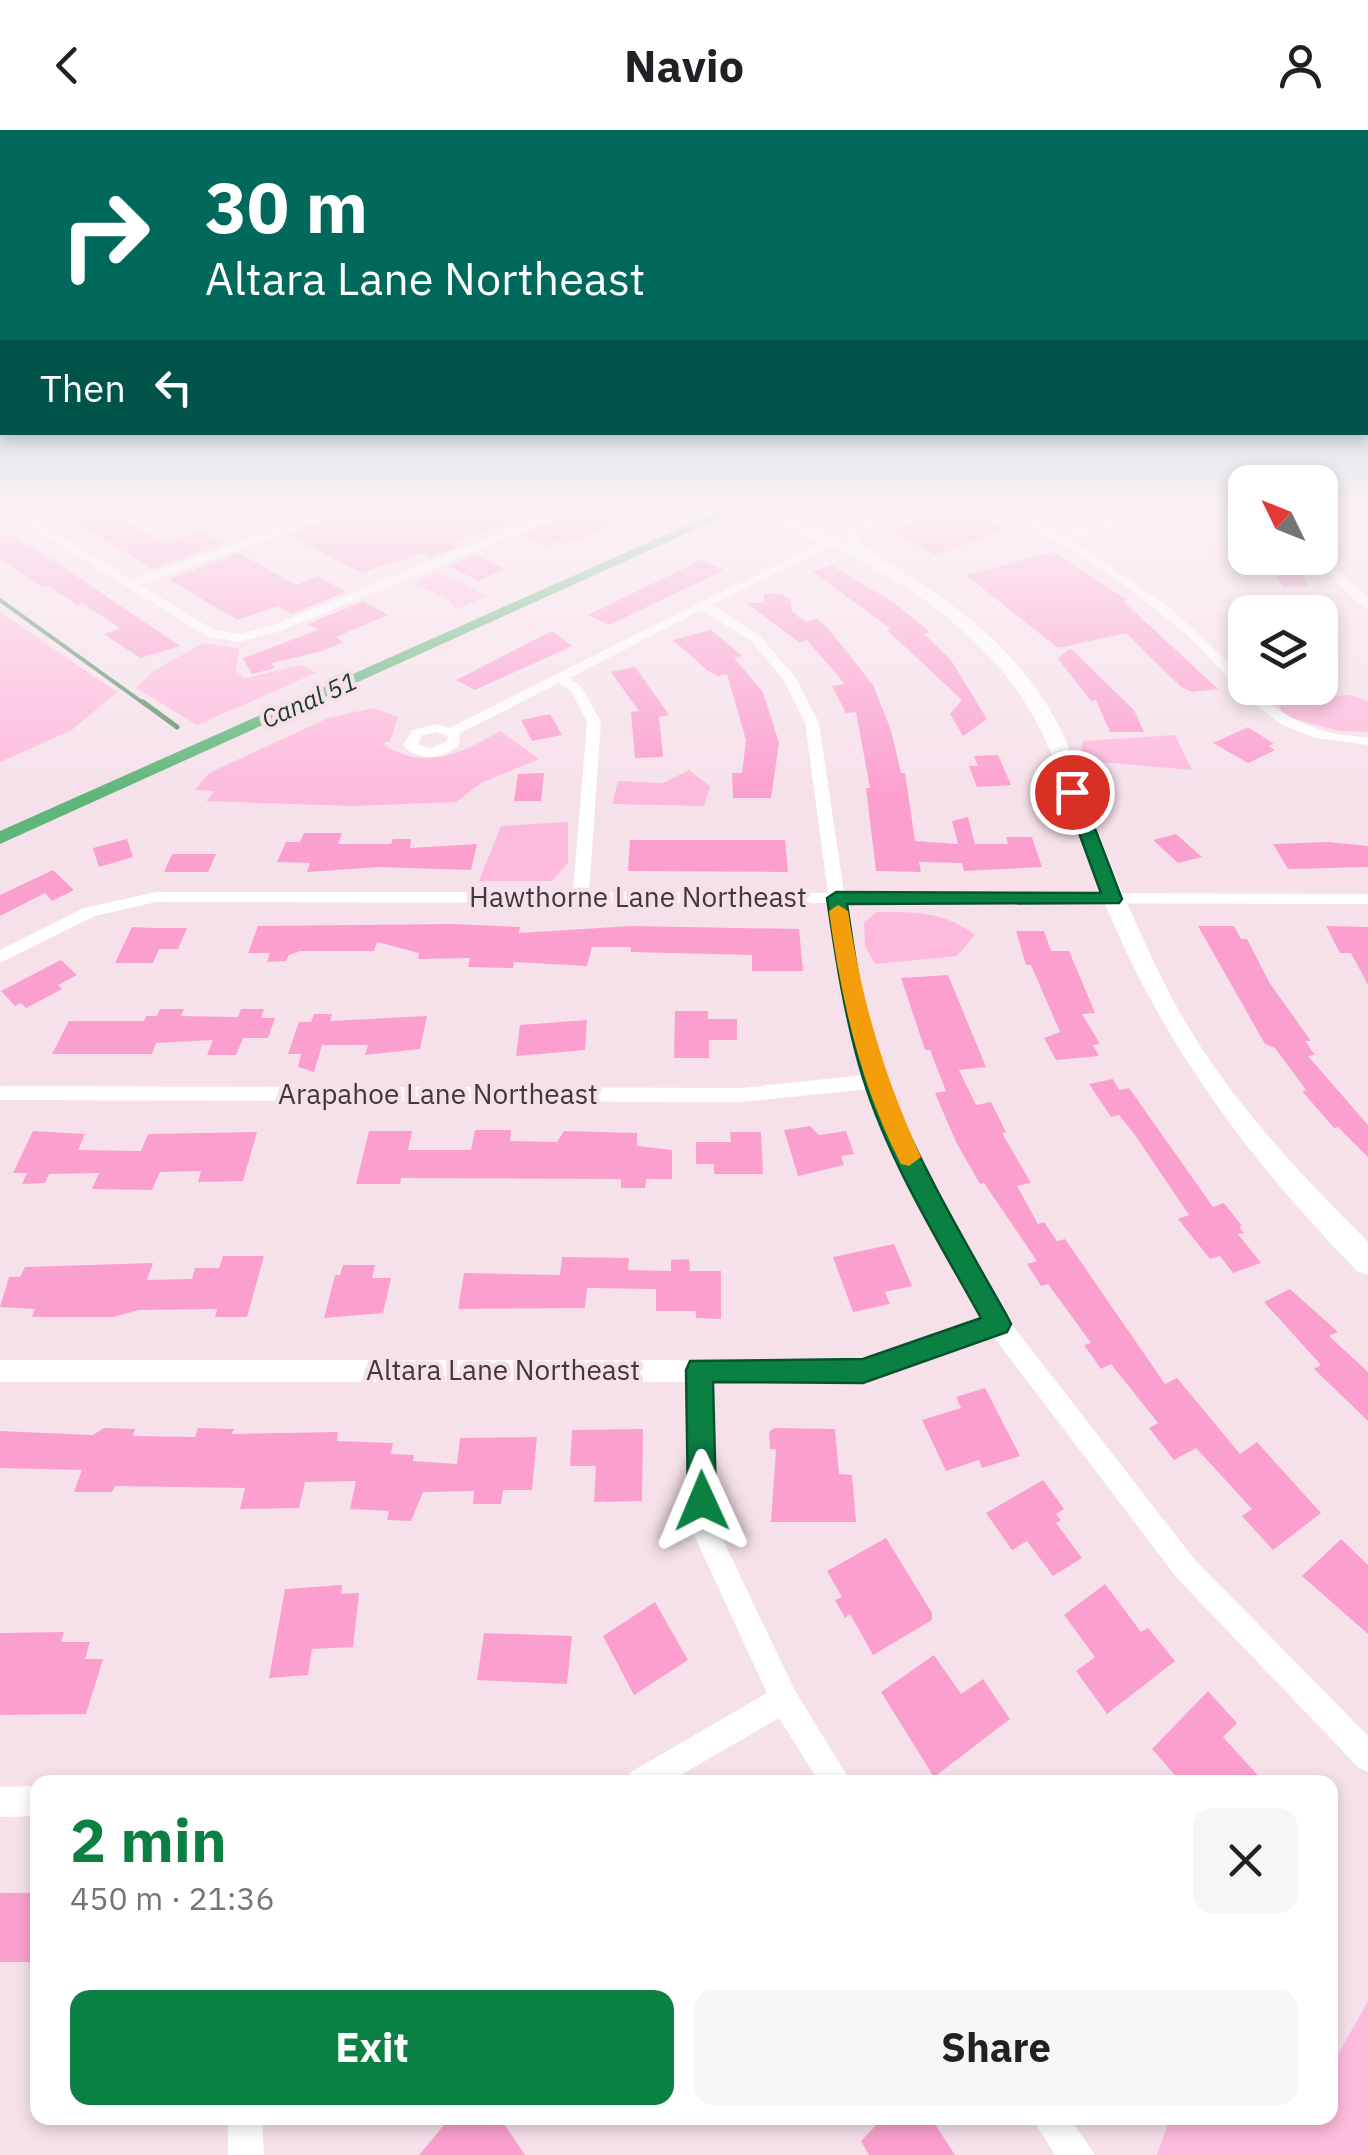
<!DOCTYPE html>
<meta charset="utf-8">
<style>
:root{--surface:#fff;--page:#f6f6f6;--text:#202124;--muted:#757577;--accent:#0b8043}
body{margin:0;font-family:"IBM Plex Sans",sans-serif;background:var(--page);color:var(--text);height:100vh;display:flex;flex-direction:column;font-size:38px;white-space:nowrap}
*{box-sizing:border-box;margin:0}
p{font-size:32px;color:var(--muted)}
.icon{flex:none;width:55px;height:55px;fill:none;stroke:currentColor;stroke-width:2;stroke-linecap:round;stroke-linejoin:round}
.map{position:relative;flex:1;overflow:hidden}
.drawer{position:absolute;left:30px;top:1645px;width:1308px;height:350px;display:flex;flex-direction:column;background:var(--surface);border-radius:20px;box-shadow:0 5px 15px #0003}
.drawer>*{flex:none}
.guide{position:absolute;left:0px;top:0px;width:1370px;height:305px;box-shadow:0 5px 15px #0003;background:#00695c;color:#fff;overflow:hidden}
.needle{width:65px;rotate:313deg}
.controls{position:absolute;left:1228px;top:335px;display:grid;gap:20px}
.controls a{display:grid;place-items:center;width:110px;height:110px;border-radius:20px;background:var(--surface);box-shadow:0 5px 15px #0003;font-size:50px}
.pin{position:absolute;display:grid;place-items:center;width:85px;height:85px;color:#fff;margin:-42px;border:5px solid #fff;border-radius:50%;box-shadow:0 2px 10px #0007}
.me{position:absolute;width:110px;margin:-55px;rotate:359deg;stroke-linejoin:round;filter:drop-shadow(0 0 8px #0008)}
.turn{display:flex;align-items:center;gap:35px;height:210px;padding:0 40px;font-size:45px}
.turn .icon{width:130px;height:130px;stroke-width:2.5}
.turn b{display:block;font-size:70px;line-height:85px}
.then{display:flex;align-items:center;height:95px;padding:0 40px;background:#0003;gap:20px;font-size:38px}
.round{display:grid;place-items:center;flex:none;width:105px;height:105px;border-radius:20px;background:var(--page)}
.overview{display:flex;align-items:center;justify-content:space-between;height:170px;padding:0 40px}
h1{font-size:60px;font-weight:700;line-height:75px;color:var(--accent)}
.button{display:flex;gap:20px;margin-top:auto;padding:20px 40px}
.button a{flex:1;height:115px;border-radius:20px;background:var(--accent);color:#fff;font-size:40px;font-weight:700;line-height:115px;text-align:center}
.button a+a{background:var(--page);color:var(--text)}
header{display:flex;justify-content:space-between;align-items:center;height:130px;padding:0 40px;background:var(--surface);font-size:45px;font-weight:700}
.map>svg:first-child{display:block}
.green{fill:#febadc}
.lines{fill:none;stroke-linecap:round;stroke-linejoin:round}
.stream-far1{stroke:#569067;stroke-width:4}
.stream{stroke:#569067;stroke-width:5}
.canal{fill:#5fb67a;fill-rule:evenodd}
.building{fill:#fba0ce}
.street{fill:#fff;fill-rule:evenodd}
.secondary{fill:#fff;fill-rule:evenodd}
.route{fill:#0b8043;stroke:#07532c;stroke-width:2.5}
.slow{fill:#f59e0b}
.labels{text-anchor:middle;stroke-width:9;stroke-linejoin:round;paint-order:stroke}
.far-water-label{font-size:25px;font-style:italic;fill:#183d24;stroke:#f6e1eb}
.street-label{font-size:28px;fill:#40383c;stroke:#f6e1eb}
</style>
<header><svg class="icon" aria-label="back" viewBox="0 0 24 24"><path d="M15 5l-7 7 7 7"/></svg>Navio<svg class="icon" aria-label="person" viewBox="0 0 24 24"><circle cx="12" cy="8" r="4"/><path d="M4 21q1-7 8-7t8 7"/></svg></header>
<div class="map">
<svg width="1368" height="2025" viewBox="0 0 1368 2025">
<rect width="100%" height="100%" fill="#f6e1eb"/>
<path class="green" d="M 438,441 L 487,466 L 456,480 L 449,469 L 415,454 Z
M 0,482 L 117,562 L 72,600 L 0,632 Z
M 204,513 L 239,519 L 236,541 L 245,548 L 301,535 L 316,543 L 197,595 L 136,558 L 153,541 Z
M 1352,565 L 1368,571 L 1368,602 L 1339,601 L 1284,586 L 1277,569 Z
M 374,578 L 398,587 L 390,611 L 382,614 C 425,641 459,625 500,601 L 539,629 L 481,653 L 456,672 L 352,676 L 206,671 L 215,661 L 195,660 L 209,643 L 328,588 Z
M 1175,605 L 1192,640 L 1100,632 L 1082,622 L 1083,611 Z
M 689,640 L 710,656 L 704,676 L 612,674 L 618,651 L 663,653 Z
M 568,692 L 568,733 L 552,751 L 479,751 L 501,696 Z
M 877,782 C 915,782 943,781 975,805 L 957,826 L 875,834 L 865,816 L 864,792 Z
M 1368,1871 L 1368,2025 L 1157,2025 L 1170,1988 L 1330,1988 L 1330,1922 L 1336,1928 Z"/>
<g class="lines">
<path class="stream-far1" d="M 0,470 L 146,575"/>
<path class="stream" d="M 143,572 L 177,597"/>
<path class="canal" d="M 719,381 L 734,382 L 0,714 L 0,701 Z"/>
</g>
<path class="building" d="M 97,381 L 106,381 L 164,413 L 200,401 L 223,414 L 152,439 L 71,389 Z
M 242,381 L 318,381 L 273,397 Z
M 347,381 L 548,381 L 450,413 L 458,417 L 432,427 L 423,423 L 361,443 L 288,405 Z
M 575,381 L 650,381 L 565,414 L 558,411 L 546,417 L 522,405 Z
M 937,381 L 969,381 L 1005,400 L 936,425 L 890,401 Z
M 12,404 L 63,437 L 180,516 L 140,528 L 104,504 L 120,498 L 82,473 L 77,475 L 49,456 L 43,458 L 0,428 L 0,408 Z
M 1054,422 L 1127,470 L 1123,471 L 1218,559 L 1192,562 L 1181,557 L 1126,503 L 1058,518 L 966,445 Z
M 239,423 L 296,455 L 318,446 L 346,462 L 291,484 L 278,476 L 237,490 L 169,449 Z
M 475,425 L 505,439 L 478,451 L 448,436 Z
M 1267,428 L 1299,428 L 1307,456 L 1283,457 Z
M 701,430 L 724,440 L 609,495 L 588,485 Z
M 831,435 L 893,472 L 930,502 L 924,504 L 951,530 L 987,589 L 963,606 L 950,584 L 962,570 L 887,500 L 891,499 L 813,442 Z
M 764,464 L 782,464 L 791,471 L 792,482 L 806,492 L 817,489 L 827,497 L 873,555 L 891,600 L 901,643 L 905,643 L 915,711 L 958,714 L 952,691 L 968,687 L 975,714 L 1008,714 L 1006,707 L 1032,707 L 1042,737 L 964,741 L 962,733 L 919,732 L 921,742 L 876,741 L 866,658 L 870,658 L 856,582 L 846,583 L 832,556 L 845,554 L 807,510 L 800,513 L 746,473 L 764,473 Z
M 363,471 L 388,485 L 336,507 L 343,512 L 319,522 L 271,533 L 275,538 L 252,544 L 243,528 L 318,500 L 308,494 Z
M 711,500 L 742,526 L 734,528 L 763,562 L 779,613 L 771,668 L 733,668 L 732,643 L 742,643 L 746,610 L 727,544 L 718,546 L 708,541 L 673,510 Z
M 552,501 L 572,516 L 475,560 L 456,550 Z
M 1070,518 L 1134,580 L 1144,602 L 1110,602 L 1096,570 L 1091,571 L 1058,529 Z
M 635,537 L 669,585 L 659,587 L 663,627 L 635,628 L 631,582 L 639,581 L 611,542 Z
M 550,584 L 562,605 L 532,611 L 521,590 Z
M 1248,597 L 1274,614 L 1268,616 L 1275,620 L 1248,633 L 1213,613 Z
M 998,625 L 1011,655 L 977,657 L 969,636 L 978,636 L 974,626 Z
M 544,643 L 541,671 L 514,671 L 518,644 Z
M 304,703 L 342,703 L 338,714 L 391,714 L 393,709 L 411,709 L 410,718 L 477,714 L 471,740 L 380,737 L 307,742 L 310,733 L 277,732 L 286,712 L 300,712 Z
M 1176,704 L 1194,720 L 1202,727 L 1178,733 L 1153,710 Z
M 127,709 L 133,727 L 99,737 L 93,718 Z
M 630,710 L 785,710 L 788,742 L 628,741 Z
M 1328,712 L 1368,716 L 1368,737 L 1288,739 L 1273,714 Z
M 172,724 L 216,724 L 208,742 L 164,742 Z
M 53,740 L 74,760 L 52,771 L 45,763 L 0,786 L 0,765 Z
M 453,794 L 520,797 L 519,803 L 631,796 L 799,799 L 803,841 L 752,841 L 752,825 L 631,822 L 631,817 L 592,817 L 587,836 L 514,832 L 513,838 L 468,837 L 470,828 L 418,829 L 419,823 L 377,812 L 374,821 L 300,821 L 289,825 L 286,831 L 267,832 L 270,823 L 248,823 L 258,796 Z
M 1198,796 L 1234,796 L 1241,809 L 1247,809 L 1269,852 L 1311,911 L 1305,911 L 1315,925 L 1308,926 L 1368,995 L 1368,1027 L 1338,997 L 1334,998 L 1302,961 L 1306,960 L 1275,918 L 1265,914 Z
M 1326,796 L 1368,797 L 1368,855 L 1351,823 L 1340,823 Z
M 132,797 L 153,798 L 187,798 L 178,819 L 159,819 L 153,833 L 115,833 Z
M 1016,801 L 1044,801 L 1051,821 L 1069,821 L 1095,883 L 1082,884 L 1100,914 L 1093,915 L 1099,926 L 1056,930 L 1044,908 L 1060,902 L 1031,835 L 1026,835 Z
M 61,830 L 77,845 L 58,855 L 62,859 L 26,878 L 21,873 L 15,876 L 1,861 Z
M 948,845 L 986,937 L 959,940 L 976,975 L 991,972 L 1006,1002 L 1002,1003 L 1031,1053 L 1017,1056 L 1038,1094 L 1044,1092 L 1057,1111 L 1065,1109 L 1165,1254 L 1177,1248 L 1240,1324 L 1257,1312 L 1321,1383 L 1273,1420 L 1242,1386 L 1252,1379 L 1196,1318 L 1174,1330 L 1149,1298 L 1158,1293 L 1111,1234 L 1101,1239 L 1084,1215 L 1091,1213 L 1048,1154 L 1041,1156 L 1027,1134 L 1037,1131 L 984,1053 L 980,1054 L 956,1012 L 935,963 L 946,961 L 930,920 L 925,920 L 901,848 Z
M 160,879 L 184,879 L 181,886 L 238,887 L 241,879 L 264,879 L 261,888 L 275,888 L 268,908 L 243,908 L 236,925 L 207,925 L 213,910 L 156,913 L 152,924 L 52,924 L 69,891 L 144,891 L 146,886 L 157,886 Z
M 675,881 L 708,881 L 708,889 L 737,889 L 737,910 L 709,910 L 709,928 L 674,928 Z
M 314,884 L 332,884 L 330,891 L 427,886 L 420,919 L 365,925 L 368,915 L 322,915 L 314,942 L 298,937 L 301,924 L 288,924 L 299,892 L 311,892 Z
M 587,890 L 585,920 L 516,926 L 520,895 Z
M 1113,949 L 1119,960 L 1129,958 L 1213,1077 L 1224,1073 L 1242,1096 L 1239,1097 L 1244,1103 L 1238,1104 L 1261,1133 L 1233,1143 L 1220,1126 L 1210,1129 L 1178,1089 L 1189,1085 L 1135,1005 L 1119,985 L 1111,987 L 1089,954 Z
M 810,996 L 819,1005 L 846,1001 L 854,1024 L 841,1026 L 844,1035 L 798,1046 L 784,1000 Z
M 475,1000 L 511,1000 L 510,1011 L 557,1012 L 564,1001 L 637,1003 L 637,1016 L 672,1020 L 672,1049 L 646,1049 L 645,1058 L 621,1058 L 621,1049 L 401,1048 L 400,1054 L 356,1054 L 369,1001 L 412,1001 L 408,1020 L 471,1020 Z
M 33,1001 L 85,1004 L 78,1020 L 141,1021 L 148,1004 L 257,1002 L 243,1051 L 198,1052 L 201,1041 L 160,1042 L 152,1060 L 92,1059 L 99,1043 L 49,1044 L 45,1053 L 22,1054 L 27,1043 L 13,1043 Z
M 730,1002 L 761,1002 L 763,1044 L 714,1044 L 714,1034 L 696,1034 L 696,1012 L 731,1012 Z
M 894,1114 L 912,1156 L 885,1162 L 890,1174 L 853,1182 L 833,1127 Z
M 223,1126 L 264,1126 L 247,1187 L 215,1187 L 217,1179 L 139,1180 L 113,1187 L 32,1187 L 35,1179 L 0,1177 L 9,1147 L 20,1147 L 25,1137 L 153,1133 L 147,1150 L 192,1149 L 195,1138 L 219,1138 Z
M 562,1127 L 629,1128 L 628,1140 L 671,1141 L 671,1130 L 689,1129 L 690,1141 L 721,1141 L 721,1189 L 696,1188 L 696,1181 L 656,1181 L 656,1159 L 587,1158 L 585,1178 L 458,1179 L 464,1143 L 560,1145 Z
M 343,1135 L 375,1135 L 372,1148 L 391,1148 L 383,1183 L 324,1188 L 335,1145 L 340,1145 Z
M 1290,1159 L 1338,1202 L 1329,1206 L 1368,1242 L 1368,1291 L 1314,1239 L 1321,1235 L 1264,1172 Z
M 985,1258 L 1020,1326 L 982,1338 L 979,1330 L 946,1341 L 922,1290 L 961,1278 L 956,1267 Z
M 104,1298 L 135,1299 L 133,1306 L 195,1307 L 198,1298 L 234,1299 L 232,1304 L 338,1302 L 337,1311 L 393,1313 L 391,1324 L 414,1325 L 413,1331 L 457,1334 L 460,1308 L 537,1307 L 532,1360 L 503,1360 L 501,1374 L 473,1374 L 474,1361 L 423,1362 L 411,1391 L 387,1390 L 389,1381 L 350,1379 L 356,1351 L 305,1352 L 299,1378 L 240,1379 L 245,1358 L 115,1356 L 112,1362 L 74,1362 L 82,1340 L 0,1338 L 0,1301 L 93,1305 Z
M 774,1298 L 835,1299 L 839,1344 L 852,1345 L 856,1392 L 771,1392 L 776,1319 L 770,1319 L 769,1302 Z
M 643,1299 L 642,1371 L 594,1372 L 596,1336 L 570,1336 L 572,1300 Z
M 1043,1350 L 1064,1379 L 1056,1384 L 1061,1390 L 1056,1393 L 1082,1428 L 1053,1446 L 1027,1411 L 1012,1420 L 986,1383 Z
M 886,1408 L 932,1483 L 932,1490 L 873,1525 L 850,1484 L 845,1488 L 835,1470 L 842,1467 L 827,1441 Z
M 1341,1409 L 1368,1435 L 1368,1504 L 1302,1446 Z
M 1105,1454 L 1141,1502 L 1148,1498 L 1175,1531 L 1107,1584 L 1076,1541 L 1095,1527 L 1064,1485 Z
M 342,1455 L 341,1464 L 359,1463 L 353,1517 L 312,1519 L 308,1545 L 269,1548 L 285,1459 Z
M 655,1472 L 688,1530 L 634,1565 L 603,1506 Z
M 64,1502 L 61,1512 L 90,1512 L 85,1529 L 103,1529 L 86,1584 L 0,1585 L 0,1503 Z
M 484,1503 L 572,1506 L 567,1554 L 477,1550 Z
M 934,1525 L 961,1564 L 983,1549 L 1010,1589 L 934,1647 L 881,1562 Z
M 1208,1561 L 1237,1593 L 1223,1607 L 1264,1652 L 1181,1652 L 1152,1619 Z
M 0,1763 L 38,1763 L 38,1832 L 0,1832 Z
M 450,1988 L 500,1988 L 525,2025 L 419,2025 Z
M 883,1988 L 931,1988 L 955,2025 L 869,2025 L 861,2011 Z"/>
<g class="lines">
<path class="street" d="M 6,381 L 18,381 L 132,450 L 329,381 L 343,381 L 140,455 L 214,500 L 239,504 L 273,495 L 557,381 L 571,381 L 281,501 L 239,512 L 206,506 Z
M 884,381 L 897,381 L 858,403 L 859,410 L 885,432 L 879,435 L 850,413 L 847,402 Z
M 1001,381 L 1014,381 L 1062,405 L 1140,381 L 1155,381 L 1070,410 L 1168,476 L 1245,548 L 1245,558 L 1253,558 C 1286,591 1321,605 1368,607 L 1368,615 L 1316,608 L 1281,594 L 1254,574 L 1187,505 L 1130,459 L 1069,418 Z
M 1320,404 L 1326,407 L 1341,443 L 1368,468 L 1368,478 C 1341,463 1320,435 1320,404 Z
M 832,407 L 838,410 L 836,412 L 712,475 L 759,505 L 796,548 L 819,593 L 844,763 L 1368,764 L 1368,774 L 846,773 L 858,855 L 885,951 L 939,1067 L 1006,1187 L 1195,1430 L 1368,1606 L 1368,1642 L 1358,1637 L 1177,1448 L 993,1206 L 863,1252 L 712,1252 L 715,1393 L 794,1559 L 851,1652 L 819,1652 L 779,1588 L 668,1652 L 626,1652 L 631,1642 L 767,1563 L 689,1394 L 688,1252 L 0,1252 L 0,1230 L 863,1230 L 983,1189 L 920,1071 L 869,959 L 742,972 L 0,970 L 0,956 L 742,958 L 864,945 L 840,855 L 829,773 L 156,772 L 95,786 L 0,833 L 0,820 L 84,778 L 156,762 L 573,762 L 587,592 L 571,561 L 559,553 L 460,603 L 459,616 C 441,629 420,632 403,616 L 412,600 L 438,594 L 449,598 ZM 702,480 L 751,511 L 783,549 L 805,593 L 828,763 L 589,762 L 601,592 L 581,556 L 569,548 ZM 437,602 L 448,607 L 447,611 L 432,618 L 418,615 L 422,606 Z
M 38,1656 L 38,1686 L 0,1687 L 0,1657 Z
M 228,1988 L 262,1988 L 264,2025 L 228,2025 Z
M 1032,1988 L 1070,1988 L 1095,2025 L 1055,2025 Z"/>
<path class="secondary" d="M 754,381 L 773,381 C 884,425 1001,485 1059,596 C 1075,628 1084,663 1096,696 C 1118,755 1144,814 1173,870 C 1222,962 1295,1039 1368,1112 L 1368,1145 L 1357,1141 C 1254,1035 1170,925 1111,788 C 1077,710 1063,619 1010,551 C 965,493 902,450 836,419 C 811,406 775,398 754,381 Z"/>
</g>
<linearGradient id="sky" x2="0" y2="1"><stop stop-color="#71b5bc"/><stop offset="0.57" stop-color="#fbf2f6"/><stop offset="1" stop-color="#fbf2f6" stop-opacity="0"/></linearGradient>
<rect width="1368" height="664" fill="url(#sky)"/>
<path class="route" d="M 1072,656 L 1081,662 L 1122,769 L 1119,773 L 847,774 C 856,834 864,898 887,954 C 920,1035 964,1110 1007,1186 L 1011,1194 L 1007,1202 L 863,1253 L 713,1252 L 716,1371 L 712,1381 L 702,1385 L 692,1381 L 688,1371 L 686,1240 L 690,1231 L 863,1229 L 981,1188 C 939,1112 889,1032 863,948 C 845,889 836,829 827,768 L 836,762 L 1101,763 L 1064,662 Z"/>
<path class="slow" d="M 838,775 L 848,781 C 862,871 883,944 921,1027 L 909,1036 L 901,1034 C 860,954 841,869 829,781 Z"/>
<g class="labels">
<g class="far-water-label">
<text transform="translate(309 570) rotate(-24)" y="9">Canal 51</text>
</g>
<g class="street-label">
<text x="638" y="777">Hawthorne Lane Northeast</text>
<text x="438" y="974">Arapahoe Lane Northeast</text>
<text x="503" y="1250">Altara Lane Northeast</text>
</g>
</g>
</svg>
<div class="controls">
<a><svg class="needle" viewBox="-14 -14 28 28"><path d="M0-13l5 13h-10z" fill="#e53935"/><path d="M0 13l5-13h-10z" fill="#757577"/></svg></a>
<a><svg class="icon" aria-label="layers" viewBox="0 0 24 24"><path d="M12 4l9 5-9 5-9-5zM3 14l9 5 9-5"/></svg></a>
</div>
<div class="pin" style="left:1072px;top:662px;background:#d93025"><svg class="icon" aria-label="arrive" viewBox="0 0 24 24"><path d="M6 21V4h12l-3 4 3 4H6"/></svg></div>
<svg class="me" style="left:702px;top:1371px" viewBox="-20 -20 40 40"><path d="M0-17L14 15 0 8-14 15z" fill="#0b8043" stroke="#fff" stroke-width="4"/></svg>
<div class="guide">
<div class="turn"><svg class="icon" aria-label="right" viewBox="0 0 24 24"><path d="M7 20v-9h11M14 6l5 5-5 5"/></svg><div><b>30 m</b>Altara Lane Northeast</div></div>
<div class="then">Then<svg class="icon" aria-label="left" viewBox="0 0 24 24"><path d="M17 20v-9H6M10 6l-5 5 5 5"/></svg></div>
</div>
<section class="drawer">
<div class="overview"><div><h1>2 min</h1><p>450 m · 21:36</p></div><a class="round"><svg class="icon" aria-label="close" viewBox="0 0 24 24"><path d="M6 6l12 12M18 6L6 18"/></svg></a></div>
<div class="button"><a>Exit</a><a>Share</a></div>
</section>
</div>
